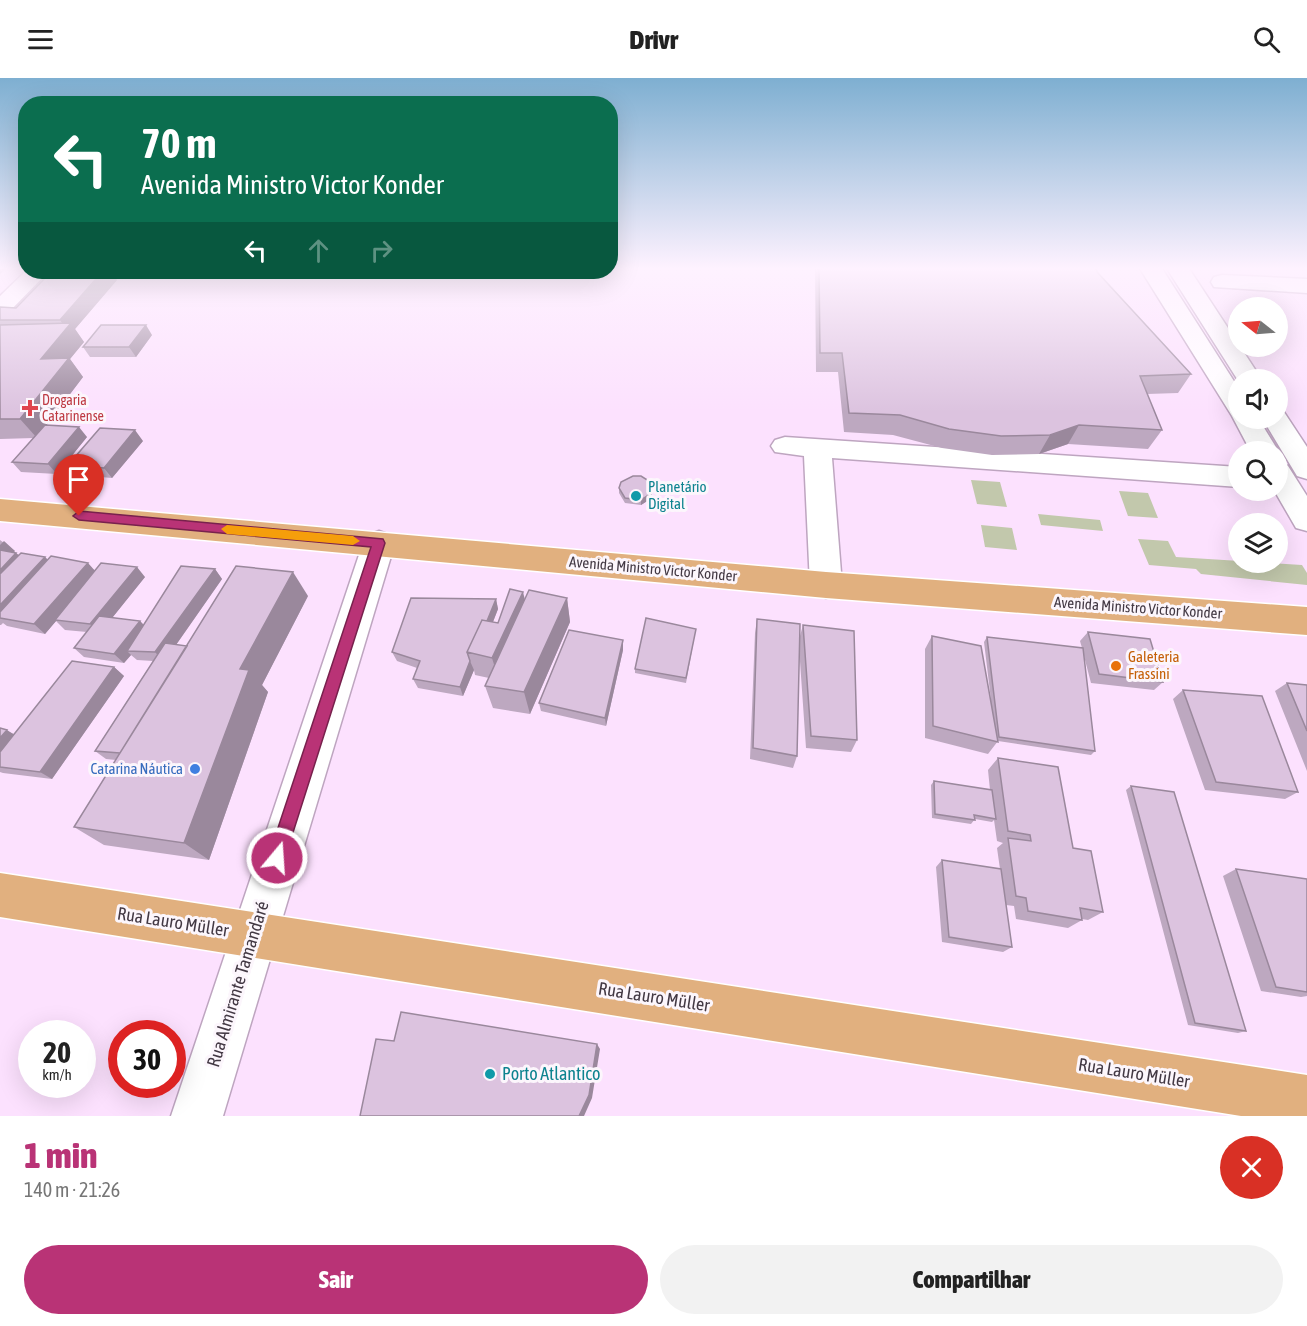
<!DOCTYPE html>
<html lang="pt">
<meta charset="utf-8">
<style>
:root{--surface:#fff;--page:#f2f2f2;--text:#222;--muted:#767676;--accent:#b93376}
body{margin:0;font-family:"Asap Condensed",sans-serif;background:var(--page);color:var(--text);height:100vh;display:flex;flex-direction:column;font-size:22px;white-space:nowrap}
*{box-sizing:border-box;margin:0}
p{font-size:20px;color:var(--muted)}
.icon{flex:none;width:33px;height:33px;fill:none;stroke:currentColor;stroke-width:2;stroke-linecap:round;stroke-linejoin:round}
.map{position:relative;height:1038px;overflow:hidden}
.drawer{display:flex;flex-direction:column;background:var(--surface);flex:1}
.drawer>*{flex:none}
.banner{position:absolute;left:18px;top:18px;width:600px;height:183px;border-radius:24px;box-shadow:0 6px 24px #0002;background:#0b6e4f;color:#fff;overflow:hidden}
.needle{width:39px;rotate:287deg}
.controls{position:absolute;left:1228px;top:219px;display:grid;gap:12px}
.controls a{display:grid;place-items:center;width:60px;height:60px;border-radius:50%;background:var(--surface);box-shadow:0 6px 24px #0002;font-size:30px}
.speed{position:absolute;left:18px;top:942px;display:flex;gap:12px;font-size:30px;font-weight:700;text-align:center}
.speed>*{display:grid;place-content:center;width:78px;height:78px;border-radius:50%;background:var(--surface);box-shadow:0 6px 24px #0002;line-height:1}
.speed small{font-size:15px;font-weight:400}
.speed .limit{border:9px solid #d22;background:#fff;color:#111}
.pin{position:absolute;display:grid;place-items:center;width:51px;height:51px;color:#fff;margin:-62px -26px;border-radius:50% 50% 50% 0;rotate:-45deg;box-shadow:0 0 6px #0007}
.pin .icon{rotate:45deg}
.me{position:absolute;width:66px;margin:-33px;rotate:18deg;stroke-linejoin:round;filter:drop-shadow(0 0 4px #0008)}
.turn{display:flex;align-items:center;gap:21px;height:126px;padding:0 24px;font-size:27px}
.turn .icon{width:78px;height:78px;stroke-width:2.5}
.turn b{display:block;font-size:42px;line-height:51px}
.lanes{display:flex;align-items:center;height:57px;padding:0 24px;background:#0003;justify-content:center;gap:30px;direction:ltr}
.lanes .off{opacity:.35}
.round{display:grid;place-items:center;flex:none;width:63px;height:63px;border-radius:32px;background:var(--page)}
.headline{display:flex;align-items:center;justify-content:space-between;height:102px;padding:0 24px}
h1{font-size:36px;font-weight:800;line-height:45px;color:var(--accent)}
.cta{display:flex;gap:12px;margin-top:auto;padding:12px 24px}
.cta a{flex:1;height:69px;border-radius:36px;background:var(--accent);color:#fff;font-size:24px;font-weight:800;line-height:69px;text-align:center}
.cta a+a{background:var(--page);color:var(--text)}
header{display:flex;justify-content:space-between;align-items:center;height:78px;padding:0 24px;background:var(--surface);font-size:27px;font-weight:800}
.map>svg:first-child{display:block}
.green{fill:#c2c8ac}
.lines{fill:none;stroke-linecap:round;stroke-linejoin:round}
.minor-casing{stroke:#bea5c0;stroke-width:3}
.major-casing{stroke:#fff;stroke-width:3}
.minor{fill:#fff;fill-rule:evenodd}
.major{fill:#e1b07f;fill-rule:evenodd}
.wall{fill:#bda8c0}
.shaded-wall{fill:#9a889c}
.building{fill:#dcc3df;stroke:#9a889c;stroke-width:1.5}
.route{fill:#b93376;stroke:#78214d;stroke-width:1.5}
.slow{fill:#f59e0b}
.health-dot{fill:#e0444e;stroke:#fcf6fc;stroke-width:2}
.culture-dot{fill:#0f9aa8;stroke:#fcf6fc;stroke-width:2}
.food-dot{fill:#e8710a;stroke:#fcf6fc;stroke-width:2}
.shop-dot{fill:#3f7fe0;stroke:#fcf6fc;stroke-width:2}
.labels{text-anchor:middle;stroke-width:6;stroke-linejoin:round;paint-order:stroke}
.far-health-label{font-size:14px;fill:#be3a42;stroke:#fcf6fc;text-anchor:start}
.culture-label{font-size:15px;fill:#0d838f;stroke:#fcf6fc;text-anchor:start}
.street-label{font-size:15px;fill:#433944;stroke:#fcf6fc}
.food-label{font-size:15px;fill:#c56008;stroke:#fcf6fc;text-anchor:start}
.shop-label{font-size:15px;fill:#366cbe;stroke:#fcf6fc;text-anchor:end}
.near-street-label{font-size:18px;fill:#433944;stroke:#fcf6fc}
.near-culture-label{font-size:18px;fill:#0d838f;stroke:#fcf6fc;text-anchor:start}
</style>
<header><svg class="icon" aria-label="menu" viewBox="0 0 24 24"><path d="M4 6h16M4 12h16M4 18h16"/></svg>Drivr<svg class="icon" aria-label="search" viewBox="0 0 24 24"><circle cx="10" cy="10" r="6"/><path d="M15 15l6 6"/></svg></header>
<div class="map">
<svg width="1307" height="1038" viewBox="0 0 1307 1038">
<rect width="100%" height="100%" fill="#fce1fe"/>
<path class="green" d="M 971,402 L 1000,404 L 1007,429 L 977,426 Z
M 1119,413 L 1148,415 L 1158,440 L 1128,438 Z
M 1038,436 L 1100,442 L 1103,453 L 1041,447 Z
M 981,447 L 1012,450 L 1017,472 L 985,469 Z
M 1138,461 L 1168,463 L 1176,479 L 1302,487 L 1307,495 L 1307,507 L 1201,496 L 1196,491 L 1149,487 Z"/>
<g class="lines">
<defs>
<path id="minor" d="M 1139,189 L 1161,189 L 1239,311 L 1239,340 L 1258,340 L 1279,374 L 1278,375 L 1278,374 L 1251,374 L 1232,338 Z
M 1166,189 L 1188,189 L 1262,302 L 1239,302 L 1239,304 Z
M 26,193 L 48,194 L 8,235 L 0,237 L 0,218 Z
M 1222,197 L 1307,201 L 1307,215 L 1214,209 L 1211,204 L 1214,199 Z
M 1278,332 L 1284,334 L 1307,369 L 1307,401 L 1297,398 L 1262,340 L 1278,340 Z
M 785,359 L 1239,389 L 1239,409 L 832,380 L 842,507 L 838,516 L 826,520 L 814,516 L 810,507 L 804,378 L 775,374 L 771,368 L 775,362 Z
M 1278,385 L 1288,388 L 1307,418 L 1307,453 L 1296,450 L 1274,412 L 1278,412 Z
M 379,453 L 390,457 L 395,465 L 223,1038 L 171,1038 L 363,465 L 368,457 Z"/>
<path id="major" d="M 0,421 L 826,494 L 1307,529 L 1307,557 L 826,520 L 0,443 Z
M 0,795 L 1307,997 L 1307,1038 L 1241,1038 L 0,839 Z"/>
</defs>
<use href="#minor" class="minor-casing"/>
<use href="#major" class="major-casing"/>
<use href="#minor" class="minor"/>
<use href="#major" class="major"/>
</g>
<path class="wall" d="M 815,189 L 1095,189 L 1098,195 L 1191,296 L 1178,315 L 1147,316 L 1162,352 L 1148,371 L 1068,366 L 1039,376 L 992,377 L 942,370 L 893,357 L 844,354 L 838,294 L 816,294 Z
M 1282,189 L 1307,189 L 1307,190 Z
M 117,202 L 75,251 L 84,264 L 70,281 L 83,299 L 46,347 L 87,359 L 57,396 L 21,394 L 12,384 L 34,360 L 0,361 L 0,229 L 16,230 Z
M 152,257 L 136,279 L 90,279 L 83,269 Z
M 143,363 L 112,400 L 77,397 L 68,387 Z
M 652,405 L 652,420 L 641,427 L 625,425 L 619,415 L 619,410 Z
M 0,462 L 15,473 L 13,475 L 16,475 L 19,477 L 45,479 L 48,482 L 95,492 L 145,499 L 112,540 L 140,543 L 144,547 L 215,491 L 222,501 L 176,567 L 187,568 L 308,518 L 262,607 L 268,614 L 209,782 L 104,767 L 74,749 L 116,682 L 106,681 L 95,673 L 153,583 L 137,582 L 131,577 L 124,585 L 84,579 L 74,570 L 87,554 L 65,552 L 56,543 L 45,556 L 7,548 L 3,545 L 1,547 L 0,547 Z
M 567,520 L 570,544 L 530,636 L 493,630 L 485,608 L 489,600 L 475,597 L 474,592 L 463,618 L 418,610 L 413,601 L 417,590 L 397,583 L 392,574 L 496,521 L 498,531 L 493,544 L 498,545 L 525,522 Z
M 757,541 L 800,558 L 803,547 L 857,662 L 851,674 L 806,670 L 799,569 L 797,678 L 793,690 L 750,681 L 755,555 Z
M 1088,554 L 1163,604 L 1154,612 L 1091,605 L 1084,578 L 1095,673 L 1091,677 L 998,663 L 988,676 L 925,660 L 925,571 L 932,558 L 991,622 L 984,564 L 987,559 L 1082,570 L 1080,563 Z
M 695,556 L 686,605 L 635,595 L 635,591 Z
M 623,562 L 623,572 L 606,648 L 541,633 L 539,625 Z
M 114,589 L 124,598 L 52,701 L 3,695 L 0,694 L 0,650 L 14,656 Z
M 1287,605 L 1307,607 L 1307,693 L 1275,613 Z
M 1183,612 L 1298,714 L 1285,721 L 1205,712 L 1173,621 Z
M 998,680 L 1073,770 L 1103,834 L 1088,842 L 1082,841 L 1082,842 L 1068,850 L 1016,841 L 1014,828 L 1006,827 L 1012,869 L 1003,874 L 942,864 L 936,789 L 942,782 L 1000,791 L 997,770 L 1003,765 L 997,763 L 994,742 L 992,744 L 975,741 L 971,746 L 932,740 L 931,707 L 934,703 L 990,712 L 988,692 Z
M 1131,708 L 1246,953 L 1238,955 L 1188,947 L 1126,712 Z
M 1236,791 L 1307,801 L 1307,918 L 1301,919 L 1261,913 L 1223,798 Z"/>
<path class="shaded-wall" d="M 0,189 L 8,189 L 0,196 Z
M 102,194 L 112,194 L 117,202 L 75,251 L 84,264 L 70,281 L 83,299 L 37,360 L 20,341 L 41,281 L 66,251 L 60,242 Z
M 146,247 L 152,257 L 136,279 L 129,269 Z
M 1079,347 L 1068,366 L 1039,376 L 1050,357 Z
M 79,349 L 87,359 L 57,396 L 48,386 Z
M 135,352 L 143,363 L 112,400 L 104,390 Z
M 652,415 L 652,420 L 641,427 L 641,422 Z
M 4,463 L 15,473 L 6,481 L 0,476 L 0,467 Z
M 16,475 L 27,485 L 0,512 L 0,492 Z
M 45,479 L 55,489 L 0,540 L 0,527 Z
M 88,485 L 97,495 L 45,556 L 34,546 Z
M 137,489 L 145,499 L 100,555 L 90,546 Z
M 215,491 L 222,501 L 164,584 L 155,574 Z
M 293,494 L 308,518 L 262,607 L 268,614 L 209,782 L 184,765 L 240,591 Z
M 523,514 L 529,538 L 499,603 L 492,580 Z
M 567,520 L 570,544 L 530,636 L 524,614 Z
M 496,521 L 498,531 L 480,577 L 473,575 Z
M 140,543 L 149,553 L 127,573 L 131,577 L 124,585 L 114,576 Z
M 623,562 L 623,572 L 606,648 L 605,640 Z
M 470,583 L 474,592 L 463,618 L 460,609 Z
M 114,589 L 124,598 L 52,701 L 40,694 Z
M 7,652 L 19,660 L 0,685 L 0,660 Z
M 597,966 L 600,971 L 592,1020 L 584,1038 L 579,1038 Z"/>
<path class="building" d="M 819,189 L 1095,189 L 1098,195 L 1191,296 L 1140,298 L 1162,352 L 1079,347 L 1050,357 L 1001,358 L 949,351 L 900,337 L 849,335 L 842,275 L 820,275 Z
M 51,194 L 102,194 L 60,242 L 0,242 L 0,229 L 16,230 Z
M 71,245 L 41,281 L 69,280 L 20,341 L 0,341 L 0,247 Z
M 101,247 L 146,247 L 129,269 L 83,269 Z
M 45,347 L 79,349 L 48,386 L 12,384 Z
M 100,350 L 135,352 L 104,390 L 68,387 Z
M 633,398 L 641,398 L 652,405 L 652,415 L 641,422 L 625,420 L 619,410 L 621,404 Z
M 0,472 L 16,475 L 0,492 Z
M 21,475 L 45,479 L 0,527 L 0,496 Z
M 51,478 L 88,485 L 34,546 L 0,540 L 0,534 Z
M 101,485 L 137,489 L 90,546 L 55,542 Z
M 181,488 L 215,491 L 155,574 L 127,573 Z
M 236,488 L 293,494 L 240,591 L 249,592 L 184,765 L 74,749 Z
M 510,511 L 523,514 L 492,580 L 467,574 L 482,542 L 498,545 Z
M 529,512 L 567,520 L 524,614 L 485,608 Z
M 411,520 L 496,521 L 487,543 L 482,542 L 467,574 L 470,583 L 460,609 L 413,601 L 420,583 L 392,574 Z
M 99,538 L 140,543 L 114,576 L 74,570 Z
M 646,540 L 696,551 L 686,600 L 635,591 Z
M 757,541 L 800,546 L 797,678 L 753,670 Z
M 803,547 L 854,553 L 857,662 L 811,658 Z
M 569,552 L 623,562 L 605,640 L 539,625 Z
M 1088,554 L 1150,561 L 1163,604 L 1099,596 Z
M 932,558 L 981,568 L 998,664 L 933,648 Z
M 987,559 L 1083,570 L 1095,673 L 999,659 Z
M 165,565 L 187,568 L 120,675 L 95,673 Z
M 72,583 L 114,589 L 40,694 L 0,689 L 0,674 Z
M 1287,605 L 1307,607 L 1307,653 Z
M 1183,612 L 1262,618 L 1298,714 L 1216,704 Z
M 0,650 L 7,652 L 0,660 Z
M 998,680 L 1058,689 L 1073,770 L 1091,773 L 1103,834 L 1080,830 L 1082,842 L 1028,833 L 1026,820 L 1016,818 L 1008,760 L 1031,763 L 1030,757 L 1008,753 Z
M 934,703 L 992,712 L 996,741 L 974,737 L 975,742 L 935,736 Z
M 1131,708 L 1174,714 L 1246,953 L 1195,945 Z
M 942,782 L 1001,791 L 1012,869 L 949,859 Z
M 1236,791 L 1307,801 L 1307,914 L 1276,909 Z
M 401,934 L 597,966 L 589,1017 L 579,1038 L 360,1038 L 376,961 L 394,963 Z"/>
<linearGradient id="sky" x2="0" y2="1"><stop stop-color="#7eafd1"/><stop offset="0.57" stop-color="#fef2ff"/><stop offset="1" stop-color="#fef2ff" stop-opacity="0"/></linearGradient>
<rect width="1307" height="334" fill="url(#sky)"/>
<path class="route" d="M 79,433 L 383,461 L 385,465 L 283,786 L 277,789 L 271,786 L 268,780 L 371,469 L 79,442 L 73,438 Z"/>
<path class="slow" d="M 227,447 L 353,458 L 360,463 L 353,467 L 227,456 L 221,451 Z"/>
<path class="health-dot" d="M27 321h6v6h6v6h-6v6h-6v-6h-6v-6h6z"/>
<g class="culture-dot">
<circle cx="636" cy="418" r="6"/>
<circle cx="490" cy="996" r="6"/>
</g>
<circle class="food-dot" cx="1116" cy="588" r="6"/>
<circle class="shop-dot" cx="195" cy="691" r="6"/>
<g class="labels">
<g class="far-health-label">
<text x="42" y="327">Drogaria<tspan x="42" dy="16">Catarinense</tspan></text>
</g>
<g class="culture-label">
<text x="648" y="414">Planetário<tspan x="648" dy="17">Digital</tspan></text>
</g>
<g class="street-label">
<text transform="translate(653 491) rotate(5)" y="5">Avenida Ministro Victor Konder</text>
<text transform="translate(1138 530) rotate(4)" y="5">Avenida Ministro Victor Konder</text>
</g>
<g class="food-label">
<text x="1128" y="584">Galeteria<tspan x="1128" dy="17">Frassini</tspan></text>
</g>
<g class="shop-label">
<text x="183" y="696">Catarina Náutica</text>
</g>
<g class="near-street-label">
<text transform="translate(173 844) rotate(9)" y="6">Rua Lauro Müller</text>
<text transform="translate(238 906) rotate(-73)" y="6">Rua Almirante Tamandaré</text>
<text transform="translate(654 919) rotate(9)" y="6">Rua Lauro Müller</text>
<text transform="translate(1134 995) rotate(9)" y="6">Rua Lauro Müller</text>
</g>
<g class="near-culture-label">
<text x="502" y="1002">Porto Atlantico</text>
</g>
</g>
</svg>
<div class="controls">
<a><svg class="needle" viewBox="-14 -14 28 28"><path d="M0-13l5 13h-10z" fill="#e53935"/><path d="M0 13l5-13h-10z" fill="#767676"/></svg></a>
<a><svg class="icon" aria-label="sound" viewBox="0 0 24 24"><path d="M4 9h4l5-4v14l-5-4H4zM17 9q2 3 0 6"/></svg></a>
<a><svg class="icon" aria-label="search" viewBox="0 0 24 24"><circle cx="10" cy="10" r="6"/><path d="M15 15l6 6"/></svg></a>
<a><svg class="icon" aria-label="layers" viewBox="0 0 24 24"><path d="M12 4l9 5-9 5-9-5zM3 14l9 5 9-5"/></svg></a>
</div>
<div class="speed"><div>20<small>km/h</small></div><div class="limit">30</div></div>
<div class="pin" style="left:79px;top:438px;background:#d93025"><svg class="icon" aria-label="arrive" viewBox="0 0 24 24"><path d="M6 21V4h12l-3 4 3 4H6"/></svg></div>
<svg class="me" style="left:277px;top:780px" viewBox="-20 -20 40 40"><circle r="17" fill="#b93376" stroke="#fff" stroke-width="3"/><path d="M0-11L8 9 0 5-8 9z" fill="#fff"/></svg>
<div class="banner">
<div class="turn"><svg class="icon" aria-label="left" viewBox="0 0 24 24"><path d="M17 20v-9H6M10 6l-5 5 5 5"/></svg><div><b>70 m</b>Avenida Ministro Victor Konder</div></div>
<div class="lanes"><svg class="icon" aria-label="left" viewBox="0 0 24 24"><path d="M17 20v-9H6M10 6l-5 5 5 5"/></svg><svg class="icon off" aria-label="ahead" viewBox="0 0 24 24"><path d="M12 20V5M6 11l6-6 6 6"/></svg><svg class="icon off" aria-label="right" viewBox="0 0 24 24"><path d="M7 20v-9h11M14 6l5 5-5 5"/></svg></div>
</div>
</div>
<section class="drawer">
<div class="headline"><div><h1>1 min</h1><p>140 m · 21:26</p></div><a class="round" style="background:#d93025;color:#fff"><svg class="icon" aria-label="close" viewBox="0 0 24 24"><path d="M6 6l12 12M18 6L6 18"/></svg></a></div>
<div class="cta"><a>Sair</a><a>Compartilhar</a></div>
</section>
